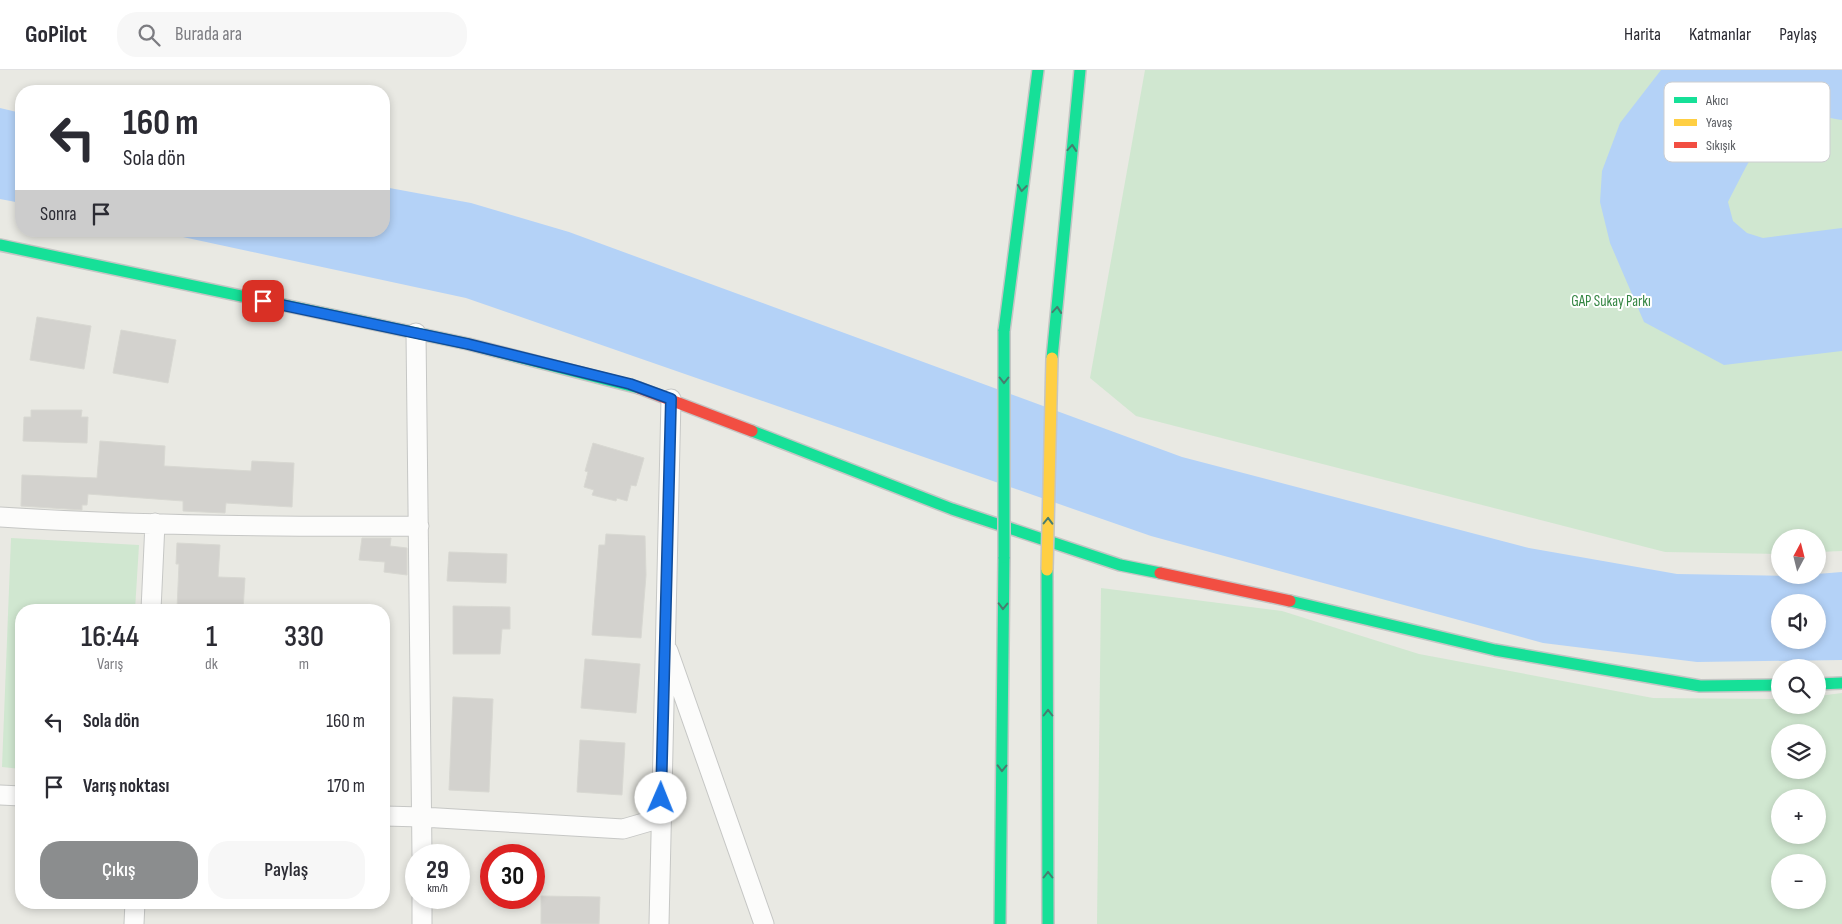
<!DOCTYPE html>
<html lang="tr">
<meta charset="utf-8">
<style>
:root{--surface:#fff;--page:#f7f7f7;--text:#2b2b33;--muted:#7c7c81;--line:#e1e1e2;--accent:#8b8d8e}
body{margin:0;font-family:"Sofia Sans Condensed",sans-serif;background:var(--page);color:var(--text);height:100vh;display:flex;flex-direction:column;font-size:19px;white-space:nowrap}
*{box-sizing:border-box;margin:0}
p{font-size:16px;color:var(--muted)}
.icon{flex:none;width:28px;height:28px;fill:none;stroke:currentColor;stroke-width:2;stroke-linecap:round;stroke-linejoin:round}
.map{position:relative;flex:1;overflow:hidden}
.sheet{position:absolute;left:15px;top:534px;width:375px;height:305px;display:flex;flex-direction:column;background:var(--surface);border-radius:20px;box-shadow:0 2px 8px #0003}
.sheet>*{flex:none}
.banner{position:absolute;left:15px;top:15px;width:375px;height:152px;border-radius:20px;box-shadow:0 2px 8px #0003;background:#fff;color:var(--text);overflow:hidden}
.needle{width:32px;rotate:7deg}
.controls{position:absolute;left:1771px;top:459px;display:grid;gap:10px}
.controls a{display:grid;place-items:center;width:55px;height:55px;border-radius:50%;background:var(--surface);box-shadow:0 2px 8px #0003;font-size:25px}
.speed{position:absolute;left:405px;top:774px;display:flex;gap:10px;font-size:25px;font-weight:700;text-align:center}
.speed>*{display:grid;place-content:center;width:65px;height:65px;border-radius:50%;background:var(--surface);box-shadow:0 2px 8px #0003;line-height:1}
.speed small{font-size:12px;font-weight:400}
.speed .limit{border:8px solid #d22;background:#fff;color:#111}
.pin{position:absolute;display:grid;place-items:center;width:42px;height:42px;color:#fff;margin:-21px;border-radius:10px;box-shadow:0 2px 8px #0006}
.me{position:absolute;width:55px;margin:-28px;rotate:1deg;stroke-linejoin:round;filter:drop-shadow(0 0 4px #0008)}
.turn{display:flex;align-items:center;gap:18px;height:105px;padding:0 25px;font-size:22px}
.turn .icon{width:65px;height:65px;stroke-width:2.5}
.turn b{display:block;font-size:35px;line-height:42px}
.then{display:flex;align-items:center;height:48px;padding:0 25px;background:#0003;gap:10px;font-size:19px}
.eta{display:flex;justify-content:space-evenly;align-items:center;height:85px;text-align:center}
.eta b{font-size:30px;font-weight:600;line-height:35px}
.action{display:flex;gap:10px;margin-top:auto;padding:10px 25px}
.action a{flex:1;height:58px;border-radius:20px;background:var(--accent);color:#fff;font-size:20px;font-weight:600;line-height:58px;text-align:center}
.action a+a{background:var(--page);color:var(--text)}
ul{padding:0;list-style:none}
li{display:flex;align-items:center;gap:15px;height:65px;padding:0 25px}
li div{flex:1}
li b{display:block;font-size:19px}
li em{font-style:normal}
header{display:flex;align-items:center;gap:30px;box-sizing:border-box;height:70px;padding:0 25px;background:var(--surface);border-bottom:1px solid var(--line)}
header strong{font-size:24px}
nav{display:flex;gap:28px;margin-inline-start:auto;font-size:18px}
.search{width:350px;height:45px;background:var(--page);display:flex;align-items:center;gap:12px;box-sizing:border-box;padding:0 18px;border-radius:20px;color:var(--muted);font-size:19px}
.map>svg:first-child{display:block}
.green{fill:#d0e7d0;fill-rule:evenodd}
.water{fill:#b4d2f7;fill-rule:evenodd}
.building{fill:#d3d2ce;stroke:#d8d8d2}
.lines{fill:none;stroke-linecap:round;stroke-linejoin:round}
.street-casing{stroke:#c6c7c5;stroke-width:21}
.fast-casing{stroke:#c4c5c4;stroke-width:14}
.jam-casing{stroke:#c4c5c4;stroke-width:14}
.street{stroke:#fcfcfb;stroke-width:19}
.fast{stroke:#16e098;stroke-width:11}
.jam{stroke:#f24e42;stroke-width:11}
.fast-bridge-casing{stroke:#c4c5c4;stroke-width:14;stroke-linecap:butt}
.slow-bridge-casing{stroke:#c4c5c4;stroke-width:14;stroke-linecap:butt}
.fast-bridge{stroke:#16e098;stroke-width:11}
.slow-bridge{stroke:#ffcf43;stroke-width:11}
.oneway{stroke:#487d6f}
.route-casing{stroke:#114b97;stroke-width:12}
.route{stroke:#1a73e8;stroke-width:9}
.labels{text-anchor:middle;stroke-width:4;stroke-linejoin:round;paint-order:stroke}
.park-label{font-size:15px;fill:#348542;stroke:#fff}
.key{fill:#fff;stroke:#cdced0;stroke-width:1}
.key-label{font-size:14px;fill:#595c61}
</style>
<header>
<strong>GoPilot</strong>
<div class="search"><svg class="icon" aria-label="search" viewBox="0 0 24 24"><circle cx="10" cy="10" r="6"/><path d="M15 15l6 6"/></svg>Burada ara</div>
<nav><a>Harita</a><a>Katmanlar</a><a>Paylaş</a></nav>
</header>
<div class="map">
<svg width="1842" height="854" viewBox="0 0 1842 854">
<rect width="100%" height="100%" fill="#e9e9e3"/>
<path class="green" d="M 1145,0 L 1842,0 L 1842,481 L 1818,482 L 1818,468 L 1780,468 L 1780,484 L 1665,482 L 1136,346 L 1090,308 Z
M 11,468 L 139,475 L 135,540 L 21,540 L 21,699 L 2,697 Z
M 1101,518 L 1282,541 L 1419,584 L 1653,628 L 1780,629 L 1780,635 L 1818,635 L 1818,626 L 1842,623 L 1842,854 L 1097,854 ZM 1780,662 L 1818,662 L 1818,700 L 1780,700 ZM 1780,728 L 1818,728 L 1818,765 L 1780,765 ZM 1780,792 L 1818,792 L 1818,830 L 1780,830 Z"/>
<path class="water" d="M 1661,0 L 1842,0 L 1842,50 C 1828,48 1810,42 1796,43 C 1768,44 1740,110 1728,132 L 1733,151 L 1747,163 L 1763,168 L 1842,158 L 1842,281 L 1724,295 L 1644,252 L 1610,173 L 1600,132 L 1602,101 L 1620,53 Z
M 0,38 L 21,43 L 21,133 L 0,129 Z
M 384,117 L 471,133 L 569,162 L 1182,387 L 1529,478 L 1677,504 L 1791,506 L 1842,502 L 1842,590 L 1697,592 L 1543,573 L 1151,466 L 466,228 L 155,161 L 384,161 ZM 1780,532 L 1818,532 L 1818,570 L 1780,570 Z"/>
<path class="building" d="M 37,247 L 91,256 L 84,299 L 30,290 Z
M 121,260 L 176,270 L 168,313 L 113,303 Z
M 31,340 L 82,340 L 81,347 L 88,347 L 87,373 L 23,371 L 24,347 L 31,347 Z
M 100,371 L 165,376 L 164,396 L 251,401 L 252,391 L 294,393 L 292,437 L 226,433 L 225,443 L 183,441 L 183,431 L 88,424 L 87,435 L 82,435 L 82,440 L 21,436 L 22,405 L 97,408 Z
M 593,373 L 644,388 L 636,416 L 631,415 L 627,431 L 617,428 L 616,431 L 592,425 L 594,420 L 584,417 L 588,402 L 585,401 Z
M 606,464 L 645,466 L 646,505 L 641,568 L 592,565 L 599,475 L 605,475 Z
M 362,468 L 391,468 L 390,476 L 407,478 L 407,505 L 384,502 L 385,492 L 359,490 Z
M 177,473 L 220,475 L 218,507 L 245,508 L 243,540 L 177,539 L 179,494 L 176,494 Z
M 449,482 L 507,484 L 506,513 L 447,511 Z
M 453,536 L 510,537 L 510,559 L 502,559 L 500,584 L 453,584 Z
M 585,589 L 640,594 L 636,643 L 581,638 Z
M 453,627 L 493,629 L 489,722 L 449,720 Z
M 580,670 L 625,673 L 622,725 L 577,722 Z
M 541,826 L 600,827 L 599,854 L 541,854 Z"/>
<g class="lines">
<defs>
<path id="street" d="M 416,263 L 422,785
M 0,447 C 139,456 280,457 419,456
M 151,540 L 155,453
M 668,581 L 764,854
M 0,725 L 21,726
M 384,746 L 422,747 L 623,759 L 661,748
M 422,828 L 422,854
M 134,854 L 135,832
M 659,854 L 671,329"/>
<path id="fast" d="M 0,175 L 468,274 L 639,318
M 1004,261 L 1038,0
M 1052,288 L 1080,0
M 752,361 L 952,439 L 1120,495 L 1160,503
M 1047,500 L 1048,854
M 1290,531 L 1495,580 L 1700,616 L 1780,615
M 1818,614 L 1842,613
M 1000,854 L 1004,487"/>
<path id="jam" d="M 639,318 L 752,361
M 1160,503 L 1290,531"/>
</defs>
<use href="#street" class="street-casing"/>
<use href="#fast" class="fast-casing"/>
<use href="#jam" class="jam-casing"/>
<use href="#street" class="street"/>
<use href="#fast" class="fast"/>
<use href="#jam" class="jam"/>
<defs>
<path id="fast-bridge" d="M 1004,261 L 1004,487"/>
<path id="slow-bridge" d="M 1047,500 L 1052,288"/>
</defs>
<use href="#fast-bridge" class="fast-bridge-casing"/>
<use href="#slow-bridge" class="slow-bridge-casing"/>
<use href="#fast-bridge" class="fast-bridge"/>
<use href="#slow-bridge" class="slow-bridge"/>
</g>
<defs><path id="oneway-chevron" d="M-2-3.5L2.5 0L-2 3.5" fill="none" stroke-width="1.6" stroke-linecap="round" stroke-linejoin="round" transform="scale(1.25)"/></defs>
<g class="oneway">
<use href="#oneway-chevron" transform="translate(1072 78) rotate(-85)"/>
<use href="#oneway-chevron" transform="translate(1022 118) rotate(97)"/>
<use href="#oneway-chevron" transform="translate(1057 240) rotate(-85)"/>
<use href="#oneway-chevron" transform="translate(1004 310) rotate(90)"/>
<use href="#oneway-chevron" transform="translate(1048 451) rotate(-89)"/>
<use href="#oneway-chevron" transform="translate(1003 536) rotate(91)"/>
<use href="#oneway-chevron" transform="translate(1048 643) rotate(-90)"/>
<use href="#oneway-chevron" transform="translate(1002 698) rotate(91)"/>
<use href="#oneway-chevron" transform="translate(1048 805) rotate(-90)"/>
</g>
<g class="lines">
<defs>
<path id="route" d="M 263,231 L 468,274 L 630,314 L 671,329 L 661,728"/>
</defs>
<use href="#route" class="route-casing"/>
<use href="#route" class="route"/>
</g>
<g class="labels">
<g class="park-label">
<text x="1611" y="236">GAP Sukay Parkı</text>
</g>
</g>
<rect x="1664" y="12" width="166" height="80" rx="8" class="key"/>
<rect x="1674" y="27" width="23" height="6" fill="#16e098"/>
<rect x="1674" y="49" width="23" height="7" fill="#ffcf43"/>
<rect x="1674" y="72" width="23" height="6" fill="#f24e42"/>
<g class="key-label">
<text x="1706" y="35">Akıcı</text>
<text x="1706" y="57">Yavaş</text>
<text x="1706" y="80">Sıkışık</text>
</g>
</svg>
<div class="controls">
<a><svg class="needle" viewBox="-14 -14 28 28"><path d="M0-13l5 13h-10z" fill="#e53935"/><path d="M0 13l5-13h-10z" fill="#7c7c81"/></svg></a>
<a><svg class="icon" aria-label="sound" viewBox="0 0 24 24"><path d="M4 9h4l5-4v14l-5-4H4zM17 9q2 3 0 6"/></svg></a>
<a><svg class="icon" aria-label="search" viewBox="0 0 24 24"><circle cx="10" cy="10" r="6"/><path d="M15 15l6 6"/></svg></a>
<a><svg class="icon" aria-label="layers" viewBox="0 0 24 24"><path d="M12 4l9 5-9 5-9-5zM3 14l9 5 9-5"/></svg></a>
<a>+</a>
<a>−</a>
</div>
<div class="speed"><div>29<small>km/h</small></div><div class="limit">30</div></div>
<div class="pin" style="left:263px;top:231px;background:#d93025"><svg class="icon" aria-label="arrive" viewBox="0 0 24 24"><path d="M6 21V4h12l-3 4 3 4H6"/></svg></div>
<svg class="me" style="left:661px;top:728px" viewBox="-20 -20 40 40"><circle r="19" fill="#fff"/><path d="M0-13L10 11 0 6-10 11z" fill="#1a73e8"/></svg>
<div class="banner">
<div class="turn"><svg class="icon" aria-label="left" viewBox="0 0 24 24"><path d="M17 20v-9H6M10 6l-5 5 5 5"/></svg><div><b>160 m</b>Sola dön</div></div>
<div class="then">Sonra<svg class="icon" aria-label="arrive" viewBox="0 0 24 24"><path d="M6 21V4h12l-3 4 3 4H6"/></svg></div>
</div>
<section class="sheet">
<div class="eta">
<div><b>16:44</b><p>Varış</p></div>
<div><b>1</b><p>dk</p></div>
<div><b>330</b><p>m</p></div>
</div>
<ul>
<li><svg class="icon" aria-label="left" viewBox="0 0 24 24"><path d="M17 20v-9H6M10 6l-5 5 5 5"/></svg><div><b>Sola dön</b></div><em>160 m</em></li>
<li><svg class="icon" aria-label="arrive" viewBox="0 0 24 24"><path d="M6 21V4h12l-3 4 3 4H6"/></svg><div><b>Varış noktası</b></div><em>170 m</em></li>
</ul>
<div class="action"><a>Çıkış</a><a>Paylaş</a></div>
</section>
</div>
